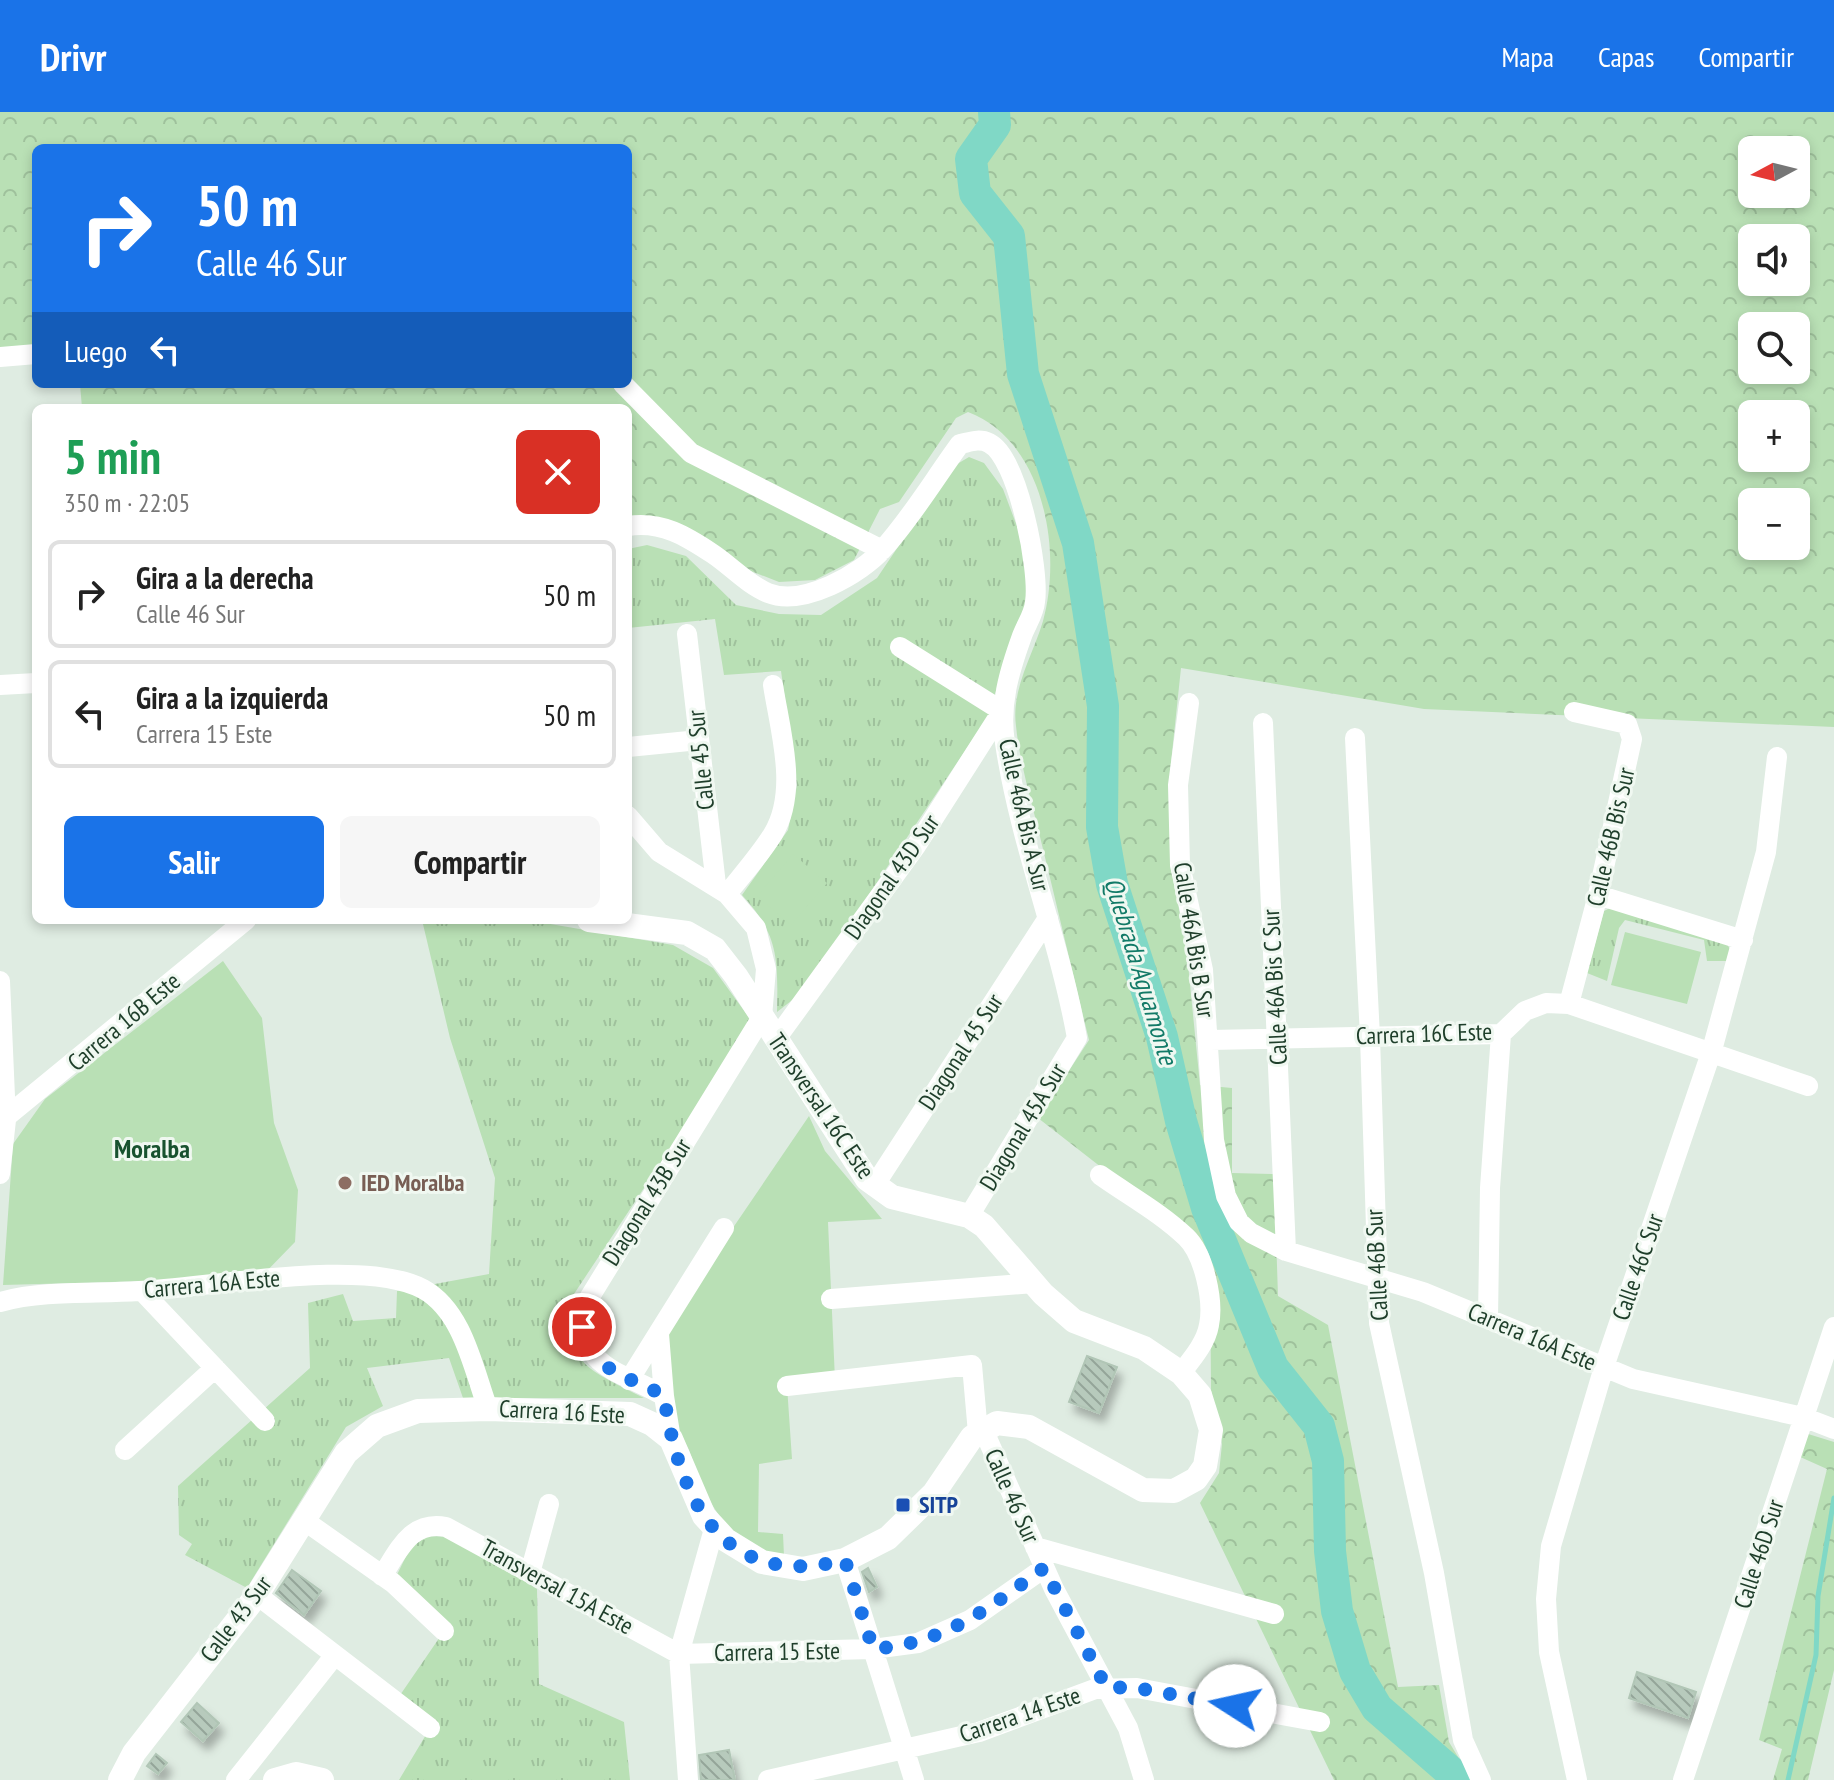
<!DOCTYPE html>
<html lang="es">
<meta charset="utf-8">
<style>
:root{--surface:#fff;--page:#f6f6f6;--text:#222;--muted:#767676;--line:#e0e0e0;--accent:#1a73e8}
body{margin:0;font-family:"PT Sans Narrow",sans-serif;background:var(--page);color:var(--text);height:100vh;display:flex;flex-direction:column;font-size:30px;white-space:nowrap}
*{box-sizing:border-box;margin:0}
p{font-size:26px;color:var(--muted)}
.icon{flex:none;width:44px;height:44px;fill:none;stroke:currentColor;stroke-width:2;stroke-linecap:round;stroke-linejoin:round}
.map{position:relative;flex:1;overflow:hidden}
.sheet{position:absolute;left:32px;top:292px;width:600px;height:520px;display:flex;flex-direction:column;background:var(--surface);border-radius:12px;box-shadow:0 4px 12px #0003}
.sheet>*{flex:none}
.banner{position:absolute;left:32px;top:32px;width:600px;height:244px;border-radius:12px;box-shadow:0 4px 12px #0003;background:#1a73e8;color:#fff;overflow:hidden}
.needle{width:52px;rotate:263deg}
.fabs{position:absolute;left:1738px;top:24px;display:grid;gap:16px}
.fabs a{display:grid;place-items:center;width:72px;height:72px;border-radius:12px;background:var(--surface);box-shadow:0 4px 12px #0003;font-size:40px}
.pin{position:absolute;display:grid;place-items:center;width:68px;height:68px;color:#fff;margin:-34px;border:4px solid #fff;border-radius:50%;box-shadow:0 2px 8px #0007}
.me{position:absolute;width:88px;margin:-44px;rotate:280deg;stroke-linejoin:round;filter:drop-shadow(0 0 6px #0008)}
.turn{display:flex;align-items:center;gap:28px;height:168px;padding:0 32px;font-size:36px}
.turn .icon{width:104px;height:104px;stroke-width:2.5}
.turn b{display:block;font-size:56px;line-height:68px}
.then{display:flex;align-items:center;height:76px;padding:0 32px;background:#0003;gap:16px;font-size:30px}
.round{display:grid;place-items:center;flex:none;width:84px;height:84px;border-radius:12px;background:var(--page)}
.head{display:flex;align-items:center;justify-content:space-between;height:136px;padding:0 32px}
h1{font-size:48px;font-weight:700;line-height:60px;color:#1e9e55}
.cta{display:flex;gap:16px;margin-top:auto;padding:16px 32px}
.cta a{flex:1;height:92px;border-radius:12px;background:var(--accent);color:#fff;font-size:32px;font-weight:700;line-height:92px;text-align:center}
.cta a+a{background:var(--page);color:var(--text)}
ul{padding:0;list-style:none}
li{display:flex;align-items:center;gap:24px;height:108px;margin:0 16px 12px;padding:0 16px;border:4px solid var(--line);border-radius:12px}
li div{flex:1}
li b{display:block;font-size:30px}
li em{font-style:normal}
header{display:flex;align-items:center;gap:48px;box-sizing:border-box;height:112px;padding:0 40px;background:var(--accent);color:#fff}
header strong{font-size:38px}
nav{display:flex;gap:44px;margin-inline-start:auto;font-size:28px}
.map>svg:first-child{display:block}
.grass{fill:url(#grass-tufts)}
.forest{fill:url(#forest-crowns);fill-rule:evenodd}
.park{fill:#b9e0b5}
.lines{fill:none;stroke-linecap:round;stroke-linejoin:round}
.stream{stroke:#80d8c6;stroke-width:5}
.river{stroke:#80d8c6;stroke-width:32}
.building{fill:url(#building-back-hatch);stroke:#b1c6b6;stroke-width:2;filter:url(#shadow)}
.minor{stroke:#fff;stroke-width:20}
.tertiary{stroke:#fff;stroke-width:24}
.route{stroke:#1a73e8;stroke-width:14;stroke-dasharray:0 25.2}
.education-dot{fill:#8d6e63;stroke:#f0f8f1;stroke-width:3}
.transit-dot{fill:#1a4fb4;stroke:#f0f8f1;stroke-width:3}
.labels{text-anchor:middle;stroke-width:6;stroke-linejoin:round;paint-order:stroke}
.street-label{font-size:24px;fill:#1e3e2a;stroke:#f0f8f1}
.education-label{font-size:24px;font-weight:bold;fill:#785e54;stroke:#f0f8f1;text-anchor:start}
.transit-label{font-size:24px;font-weight:bold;fill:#164399;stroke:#f0f8f1;text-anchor:start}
.water-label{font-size:26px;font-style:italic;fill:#127a67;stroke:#f0f8f1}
.neighbourhood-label{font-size:26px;font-weight:bold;fill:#18522f;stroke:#f0f8f1}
</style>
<header>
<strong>Drivr</strong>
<nav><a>Mapa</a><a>Capas</a><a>Compartir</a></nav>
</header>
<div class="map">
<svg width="1834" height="1668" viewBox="0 0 1834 1668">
<defs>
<pattern id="grass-tufts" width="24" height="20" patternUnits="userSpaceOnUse" patternTransform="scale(2)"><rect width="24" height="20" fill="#b9e0b5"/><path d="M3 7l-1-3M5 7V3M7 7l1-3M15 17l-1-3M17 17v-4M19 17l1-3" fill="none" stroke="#9fc19c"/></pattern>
<pattern id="forest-crowns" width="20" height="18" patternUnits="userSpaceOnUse" patternTransform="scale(2)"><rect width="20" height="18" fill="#b9e0b5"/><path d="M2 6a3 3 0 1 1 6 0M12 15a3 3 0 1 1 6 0" fill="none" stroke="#9fc19c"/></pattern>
<pattern id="building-back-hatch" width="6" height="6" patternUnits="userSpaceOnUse" patternTransform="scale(2)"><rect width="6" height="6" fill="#b7cabc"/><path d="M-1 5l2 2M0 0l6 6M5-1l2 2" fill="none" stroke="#94a599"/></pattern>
<filter id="shadow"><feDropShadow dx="5" dy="9" stdDeviation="4" flood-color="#0004"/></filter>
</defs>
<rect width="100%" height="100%" fill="#dfece2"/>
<path class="grass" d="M 969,345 L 984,351 L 1003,377 L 1027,441 L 1027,492 L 1006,543 L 989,603 L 805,878 L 777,900 C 778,848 779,823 742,783 L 788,718 L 797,673 L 781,559 L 724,563 L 715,507 L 628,516 L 628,437 L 647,433 L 686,444 L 736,493 L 779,502 L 821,503 L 877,466 L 952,355 Z
M 1610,796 L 1727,832 L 1731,839 L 1729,849 L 1707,849 L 1704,828 L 1625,808 L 1619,816 L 1607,869 L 1587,861 L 1604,799 Z
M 422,808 L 527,808 L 673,833 L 713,856 L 753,911 L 574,1182 C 566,1255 583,1254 644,1286 L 463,1286 L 449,1246 L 367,1256 L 383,1294 L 346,1315 L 247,1476 L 185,1443 L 192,1432 L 179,1423 L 178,1374 L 310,1256 L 308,1191 L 343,1182 L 353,1209 L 396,1206 L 397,1179 L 489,1162 L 495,1066 L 450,926 Z
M 429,1424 L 452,1425 L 537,1477 L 539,1572 L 624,1610 L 630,1668 L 399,1668 L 430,1616 L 396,1589 L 444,1519 L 393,1471 L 411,1434 Z"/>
<path class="forest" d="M 0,0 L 1834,0 L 1834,615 L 1424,597 L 1181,556 L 1170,660 L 1170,742 L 1188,852 L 1200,973 L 1232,976 L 1232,1061 L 1274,1062 L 1278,1184 L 1328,1213 L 1398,1575 L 1439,1573 L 1449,1630 L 1472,1668 L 1334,1668 L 1200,1391 L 1219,1361 L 1222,1332 L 1211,1278 L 1210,1140 L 1038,1006 L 1089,928 C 1073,863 1058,798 1042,733 C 1033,694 1020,654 1016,614 C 1011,577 1033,543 1043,509 C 1063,437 1043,328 968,300 L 956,306 L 899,390 L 880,397 L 854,448 L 815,468 L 779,470 L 628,411 L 628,296 L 82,296 L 80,272 L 628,272 L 628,36 L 36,36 L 36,250 L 0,253 ZM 1752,38 L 1796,38 L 1796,82 L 1752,82 ZM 1752,126 L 1796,126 L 1796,170 L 1752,170 ZM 1752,214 L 1796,214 L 1796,258 L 1752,258 ZM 1752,302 L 1796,302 L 1796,346 L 1752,346 ZM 1752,390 L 1796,390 L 1796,434 L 1752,434 Z
M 1805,1321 L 1834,1330 L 1834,1558 L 1808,1668 L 1773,1668 L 1782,1637 L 1759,1628 L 1827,1357 L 1798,1344 Z"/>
<path class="park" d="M 793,742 L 827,771 L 791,813 L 757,784 Z
M 1625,820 L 1701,840 L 1687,892 L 1611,873 Z
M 223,849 L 262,906 L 274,1011 L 298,1078 L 295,1130 L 260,1166 L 3,1173 L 13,1032 L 45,987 Z
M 809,1004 L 825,1039 L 882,1107 L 828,1110 L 835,1268 L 787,1274 L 792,1347 L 759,1352 L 758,1420 L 783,1422 L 784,1444 L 750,1435 L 726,1415 L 703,1378 L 689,1338 L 670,1301 L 660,1223 Z"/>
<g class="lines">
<path class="stream" d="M 1788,1668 L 1816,1543 L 1818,1484 L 1834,1386"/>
<path class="river" d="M 994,0 L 995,13 L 971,47 L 975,81 L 1009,124 L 1023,262 L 1078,431 L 1103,594 L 1102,715 L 1112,772 L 1162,925 L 1181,1009 L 1207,1096 L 1273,1256 L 1319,1314 L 1328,1349 L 1330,1439 L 1337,1499 L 1355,1559 L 1377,1596 L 1460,1668"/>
</g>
<path class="building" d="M 1087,1244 L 1117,1255 L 1099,1301 L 1069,1290 Z
M 868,1456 L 877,1475 L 869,1480 L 862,1460 Z
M 292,1458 L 321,1479 L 304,1503 L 276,1481 Z
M 1637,1560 L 1696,1580 L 1688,1606 L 1629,1586 Z
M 197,1591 L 219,1611 L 203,1629 L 181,1610 Z
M 729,1638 L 735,1668 L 701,1668 L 699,1643 Z
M 156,1642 L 167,1651 L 158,1662 L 147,1654 Z"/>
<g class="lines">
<path class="minor" d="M 0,245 L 36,242
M 623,272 L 691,341 L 882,438
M 628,414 C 662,409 686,424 713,442 C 731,454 748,473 768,481 C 803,495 861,462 883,437 C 912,405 935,366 960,332 C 970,330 979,326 989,331 C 1018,345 1040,459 1035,490 C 1034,502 1026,513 1022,524 C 1009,560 999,593 1005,631 C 1020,732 1059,826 1077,926 L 969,1104
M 687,522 L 716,773
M 0,573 L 36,571
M 1189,591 L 1178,673 L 1180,753 L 1203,858 L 1214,1028 L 1226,1084 L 1239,1110 L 1251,1121 L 1286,1139 L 1423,1180 L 1633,1267 L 1803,1305 L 1834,1317
M 1263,611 L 1286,1139
M 1355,626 L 1370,925 L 1379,1211 L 1434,1461 L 1463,1628 L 1481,1668
M 628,635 L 699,628
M 628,704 L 659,740 L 727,782 L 756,816 L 766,857 L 762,905 L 583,1196 C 579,1259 621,1258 664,1284 L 671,1327
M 727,782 C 743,762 760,743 773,722 C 799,679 780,619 773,573
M 1598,783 L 1743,828
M 0,869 L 6,1008 L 0,1062
M 1569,892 L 1598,783 L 1632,627 L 1627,612 L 1574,600
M 776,927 L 916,734 L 1002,599 L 900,535
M 1210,928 L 1501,922 L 1525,899 L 1546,891 L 1569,892 L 1808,974
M 0,1010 L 246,808
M 1100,1063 C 1128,1083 1161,1101 1186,1125 C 1204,1142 1214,1189 1209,1213 C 1206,1231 1192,1247 1181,1261
M 874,1074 L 1048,806
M 142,1179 L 265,1309
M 831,1187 L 1034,1171
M 0,1190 C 44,1178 94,1182 139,1179 C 207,1176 365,1145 423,1177 C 463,1199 473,1256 488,1297
M 1488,1206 L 1490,1076 L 1501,922
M 659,1222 L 664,1284
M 629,1268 L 724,1116
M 787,1274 L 972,1253 L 978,1321
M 983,1317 L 1054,1477 L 1128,1616 L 1144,1668
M 125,1338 L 215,1256
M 305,1409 L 393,1471 L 444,1519
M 1035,1435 L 1274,1502
M 845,1448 L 914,1668
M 530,1461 L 549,1392
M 382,1464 C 399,1438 411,1408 446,1415 L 679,1542 L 873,1537 L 918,1531 L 970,1508 L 1044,1456
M 257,1483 L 430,1616
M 236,1668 L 335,1543
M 688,1668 L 679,1542 L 714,1417
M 768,1668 L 979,1620 L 1095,1577 L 1137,1576 L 1320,1610
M 1577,1668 L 1549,1540 L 1546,1487 L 1551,1434 L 1604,1255 L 1712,938 L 1766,740 L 1777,645
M 1683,1668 L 1834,1215"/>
<path class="tertiary" d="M 120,1668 L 134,1641 L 257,1483 L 346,1341 L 377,1314 L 418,1299 L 488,1297 L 630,1302 L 652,1312 L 671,1327 L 704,1404 L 726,1428 L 762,1450 L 803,1457 L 845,1448 L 888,1426 L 934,1381 L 972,1325 L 997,1311 L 1029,1315 L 1143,1378 L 1174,1379 L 1196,1367 L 1205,1354 L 1211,1318 L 1200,1283 L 1181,1261 L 1144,1236 L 1074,1209 L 1043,1182 L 984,1114 L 969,1104 L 892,1085 L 867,1067 L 736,864 L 715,837 L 687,821 L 589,808
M 275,1668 L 296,1662 L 322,1668"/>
</g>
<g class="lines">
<path class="route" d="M 582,1215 C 595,1263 627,1262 664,1284 C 680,1390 723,1479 845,1448 L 873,1537 C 946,1531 987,1497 1044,1456 L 1106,1575 L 1137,1576 L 1235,1594"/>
</g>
<circle class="education-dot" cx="345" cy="1071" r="8"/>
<rect class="transit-dot" x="895" y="1385" width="16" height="16" rx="4"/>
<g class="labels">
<g class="street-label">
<text transform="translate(701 648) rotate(-96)" y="8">Calle 45 Sur</text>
<text transform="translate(1024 703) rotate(77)" y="8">Calle 46A Bis A Sur</text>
<text transform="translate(1611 725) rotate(-77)" y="8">Calle 46B Bis Sur</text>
<text transform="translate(892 765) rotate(-55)" y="8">Diagonal 43D Sur</text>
<text transform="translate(1194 828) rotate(81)" y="8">Calle 46A Bis B Sur</text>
<text transform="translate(1275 875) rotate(-93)" y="8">Calle 46A Bis C Sur</text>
<text transform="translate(124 910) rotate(-40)" y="8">Carrera 16B Este</text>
<text transform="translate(1424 922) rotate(-2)" y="8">Carrera 16C Este</text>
<text transform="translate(961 940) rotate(-57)" y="8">Diagonal 45 Sur</text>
<text transform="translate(821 994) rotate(56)" y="8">Transversal 16C Este</text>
<text transform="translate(1023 1015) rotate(-59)" y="8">Diagonal 45A Sur</text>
<text transform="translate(647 1090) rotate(-58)" y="8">Diagonal 43B Sur</text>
<text transform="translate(1377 1153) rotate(-93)" y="8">Calle 46B Sur</text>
<text transform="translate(1638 1155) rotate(-71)" y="8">Calle 46C Sur</text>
<text transform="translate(212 1172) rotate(-5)" y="8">Carrera 16A Este</text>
<text transform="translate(1532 1225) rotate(23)" y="8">Carrera 16A Este</text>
<text transform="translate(562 1300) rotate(3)" y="8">Carrera 16 Este</text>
<text transform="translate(1012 1384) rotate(66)" y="8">Calle 46 Sur</text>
<text transform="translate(1759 1442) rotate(-72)" y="8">Calle 46D Sur</text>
<text transform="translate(557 1475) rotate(29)" y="8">Transversal 15A Este</text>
<text transform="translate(236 1507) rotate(-53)" y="8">Calle 43 Sur</text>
<text transform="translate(777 1540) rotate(-1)" y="8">Carrera 15 Este</text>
<text transform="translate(1020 1603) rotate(-19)" y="8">Carrera 14 Este</text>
</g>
<g class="education-label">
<text x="361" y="1079">IED Moralba</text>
</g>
<g class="transit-label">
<text x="919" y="1401">SITP</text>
</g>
<g class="water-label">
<text transform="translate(1141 859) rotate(73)" y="9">Quebrada Aguamonte</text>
</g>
<g class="neighbourhood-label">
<text x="152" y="1046">Moralba</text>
</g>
</g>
</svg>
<div class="fabs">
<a><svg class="needle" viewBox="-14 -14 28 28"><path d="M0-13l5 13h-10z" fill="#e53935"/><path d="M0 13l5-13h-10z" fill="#767676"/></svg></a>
<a><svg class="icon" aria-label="sound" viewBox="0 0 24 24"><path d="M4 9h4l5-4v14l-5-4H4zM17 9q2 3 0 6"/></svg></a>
<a><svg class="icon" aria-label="search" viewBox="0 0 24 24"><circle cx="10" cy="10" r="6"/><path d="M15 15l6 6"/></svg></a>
<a>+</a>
<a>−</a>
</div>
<div class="pin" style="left:582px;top:1215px;background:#d93025"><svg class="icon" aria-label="arrive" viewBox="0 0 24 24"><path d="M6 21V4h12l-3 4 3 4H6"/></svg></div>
<svg class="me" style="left:1235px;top:1594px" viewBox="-20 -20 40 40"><circle r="19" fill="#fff"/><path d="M0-13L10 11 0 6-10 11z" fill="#1a73e8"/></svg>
<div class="banner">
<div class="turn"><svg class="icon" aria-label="right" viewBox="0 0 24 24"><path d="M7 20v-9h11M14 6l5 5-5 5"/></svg><div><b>50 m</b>Calle 46 Sur</div></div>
<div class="then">Luego<svg class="icon" aria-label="left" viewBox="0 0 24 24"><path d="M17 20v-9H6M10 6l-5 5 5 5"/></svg></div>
</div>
<section class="sheet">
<div class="head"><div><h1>5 min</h1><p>350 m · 22:05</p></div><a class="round" style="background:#d93025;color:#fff"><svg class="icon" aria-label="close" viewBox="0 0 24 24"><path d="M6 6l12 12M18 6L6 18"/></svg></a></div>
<ul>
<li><svg class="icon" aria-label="right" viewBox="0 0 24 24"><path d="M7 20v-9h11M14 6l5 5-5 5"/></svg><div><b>Gira a la derecha</b><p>Calle 46 Sur</p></div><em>50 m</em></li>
<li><svg class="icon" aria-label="left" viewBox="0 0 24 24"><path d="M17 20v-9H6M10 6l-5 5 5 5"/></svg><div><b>Gira a la izquierda</b><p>Carrera 15 Este</p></div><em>50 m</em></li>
</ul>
<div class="cta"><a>Salir</a><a>Compartir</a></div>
</section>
</div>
